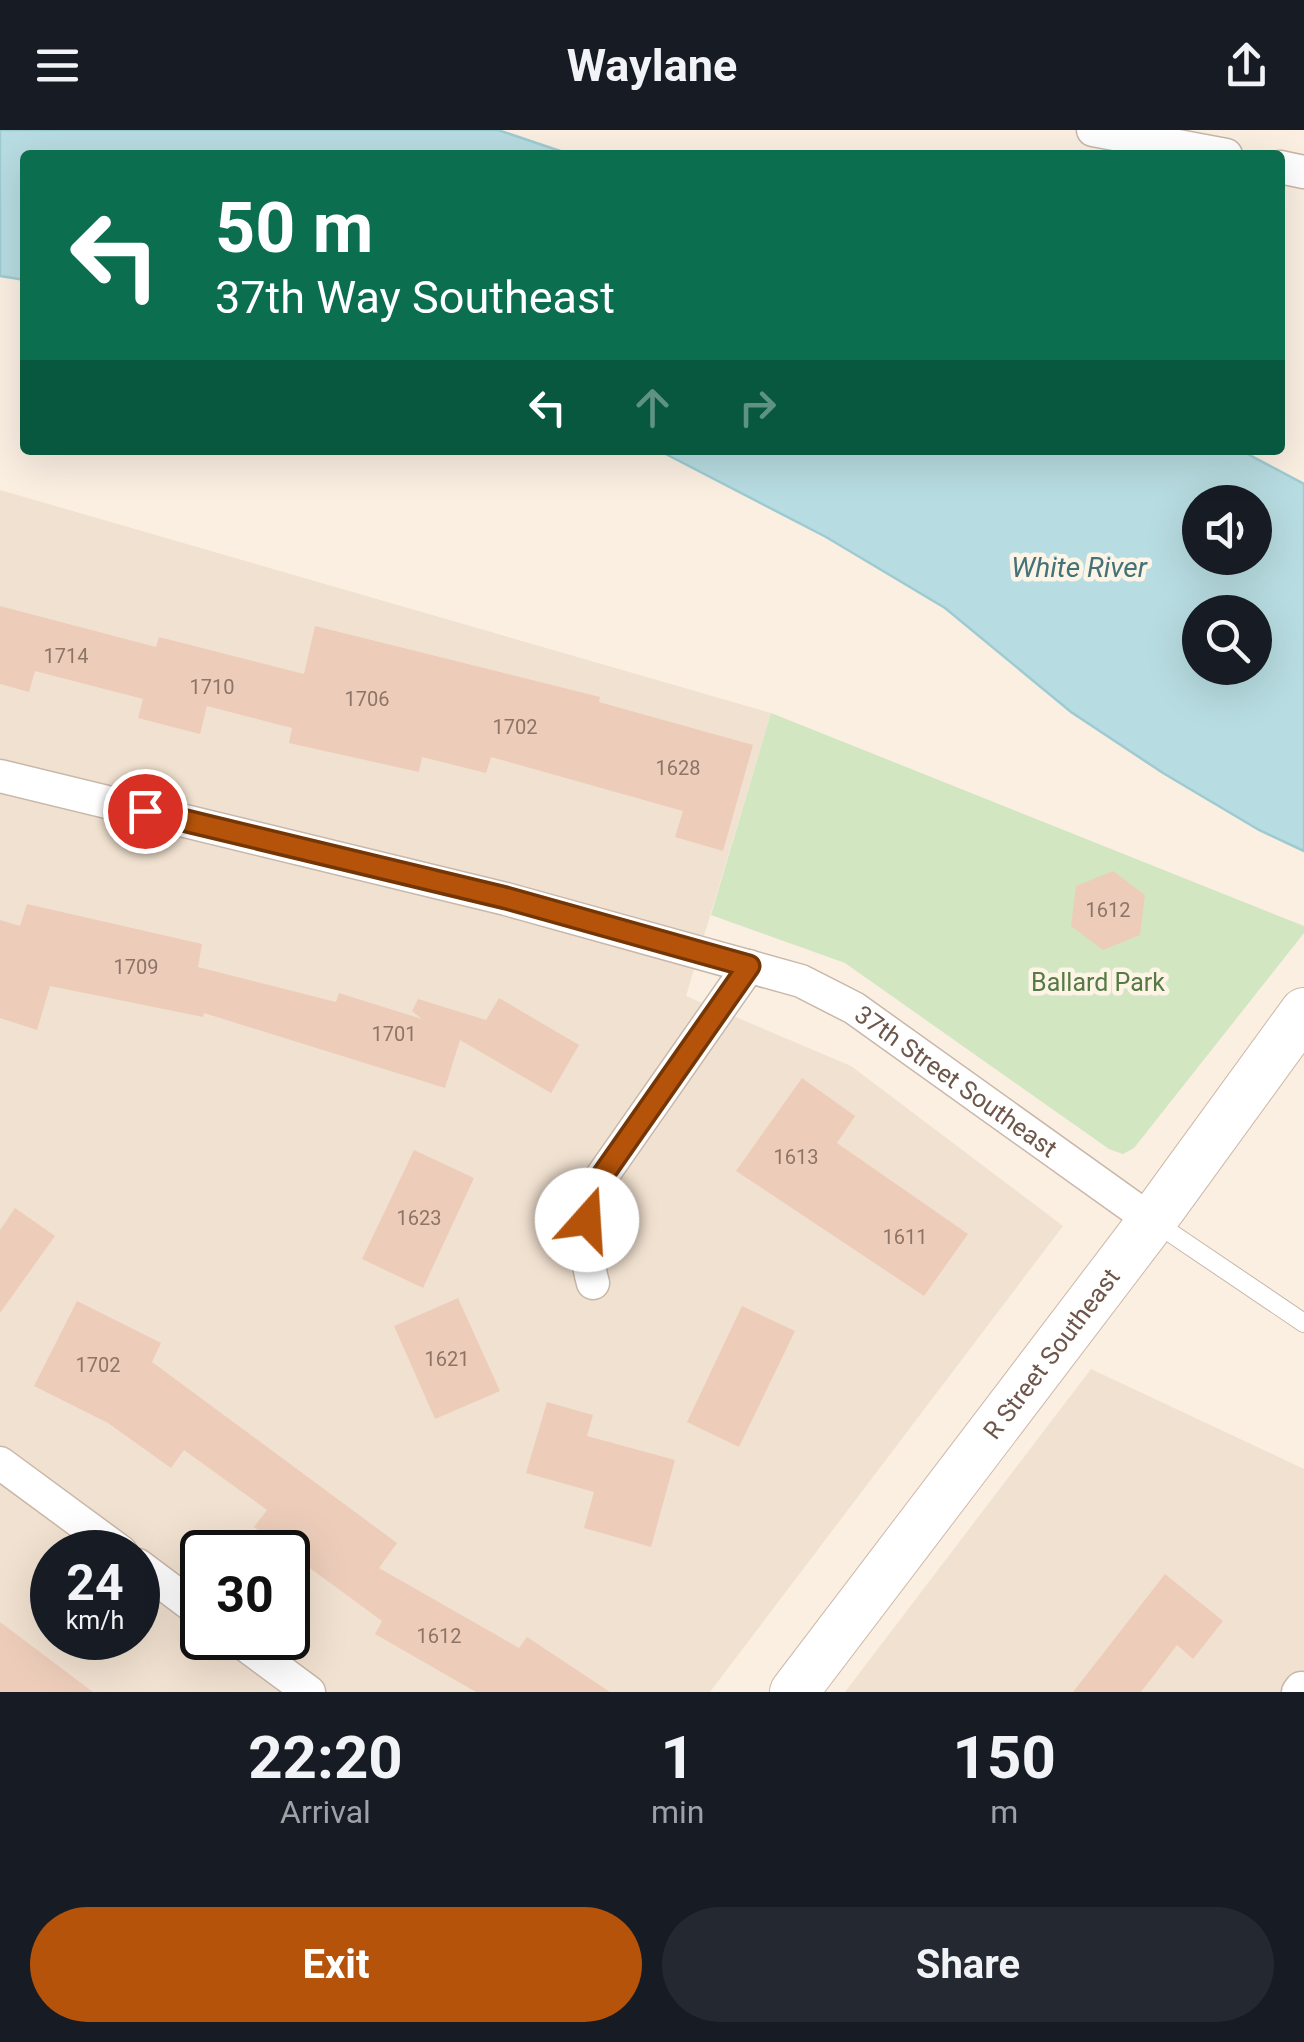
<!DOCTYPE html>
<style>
:root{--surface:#171b24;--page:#242831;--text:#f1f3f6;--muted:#9ea1a6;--accent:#b45309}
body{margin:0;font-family:Roboto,sans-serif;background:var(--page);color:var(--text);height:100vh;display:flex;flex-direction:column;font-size:38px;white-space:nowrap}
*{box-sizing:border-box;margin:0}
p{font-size:32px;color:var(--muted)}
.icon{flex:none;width:55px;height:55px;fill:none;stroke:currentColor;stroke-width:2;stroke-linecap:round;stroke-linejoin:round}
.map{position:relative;height:1562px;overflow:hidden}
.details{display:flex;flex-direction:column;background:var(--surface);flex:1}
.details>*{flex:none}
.hud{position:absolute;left:20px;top:20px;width:1265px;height:305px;border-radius:10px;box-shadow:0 10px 40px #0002;background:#0b6e4f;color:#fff;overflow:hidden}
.tools{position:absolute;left:1182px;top:355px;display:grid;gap:20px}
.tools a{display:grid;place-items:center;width:90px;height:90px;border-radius:50%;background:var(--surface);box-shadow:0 10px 40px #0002;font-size:50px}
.speed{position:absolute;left:30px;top:1400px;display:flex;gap:20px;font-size:50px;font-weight:700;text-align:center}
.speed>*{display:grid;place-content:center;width:130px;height:130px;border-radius:50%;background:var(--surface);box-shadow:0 10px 40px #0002;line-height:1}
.speed small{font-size:25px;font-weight:400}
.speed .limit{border:5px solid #111;border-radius:15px;background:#fff;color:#111}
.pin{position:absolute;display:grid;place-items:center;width:85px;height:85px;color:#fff;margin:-42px;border:5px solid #fff;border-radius:50%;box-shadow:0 2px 10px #0007}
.me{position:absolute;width:110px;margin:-55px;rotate:19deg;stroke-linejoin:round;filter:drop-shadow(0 0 8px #0008)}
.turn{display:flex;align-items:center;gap:35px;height:210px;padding:0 30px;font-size:45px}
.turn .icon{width:130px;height:130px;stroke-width:2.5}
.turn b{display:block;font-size:70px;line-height:85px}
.lanes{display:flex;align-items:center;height:95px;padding:0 30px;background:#0003;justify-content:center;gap:50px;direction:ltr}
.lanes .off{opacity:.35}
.eta{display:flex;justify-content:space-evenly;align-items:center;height:170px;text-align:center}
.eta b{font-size:60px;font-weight:700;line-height:70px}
.primary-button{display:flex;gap:20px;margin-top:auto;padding:20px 30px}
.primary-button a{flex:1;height:115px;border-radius:60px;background:var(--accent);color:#fff;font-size:40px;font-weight:700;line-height:115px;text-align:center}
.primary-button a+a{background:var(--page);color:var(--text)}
header{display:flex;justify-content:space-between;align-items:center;height:130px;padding:0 30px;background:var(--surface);font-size:45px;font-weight:700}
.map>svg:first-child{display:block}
.residential{fill:#f1e1d0;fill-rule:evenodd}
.green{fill:#d1e6c1}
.water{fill:#b7dce1;stroke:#9ecbd2;stroke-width:2.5;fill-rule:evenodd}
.building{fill:#edcdba}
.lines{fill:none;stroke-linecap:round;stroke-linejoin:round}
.lane-casing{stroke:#c9b7a9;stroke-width:20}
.street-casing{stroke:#c9b7a9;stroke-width:35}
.secondary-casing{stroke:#ceb9a9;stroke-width:50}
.lane{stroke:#fff;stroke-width:18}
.street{stroke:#fff;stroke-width:32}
.secondary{stroke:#fff;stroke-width:48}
.route-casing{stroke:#753606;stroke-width:25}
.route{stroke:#b45309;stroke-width:18}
.labels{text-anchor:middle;stroke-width:9;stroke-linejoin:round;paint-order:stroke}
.number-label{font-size:20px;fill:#8e7466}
.park-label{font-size:25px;fill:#567a46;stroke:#fdf4e6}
.street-label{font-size:25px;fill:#6f564a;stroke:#fdf4e6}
.water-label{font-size:28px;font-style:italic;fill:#43737a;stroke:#fdf4e6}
</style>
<header><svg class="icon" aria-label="menu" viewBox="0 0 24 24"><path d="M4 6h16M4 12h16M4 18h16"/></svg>Waylane<svg class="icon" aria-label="share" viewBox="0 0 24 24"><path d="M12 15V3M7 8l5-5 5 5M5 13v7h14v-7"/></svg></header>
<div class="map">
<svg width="1304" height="1562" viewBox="0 0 1304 1562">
<rect width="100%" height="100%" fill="#faefe1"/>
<path class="residential" d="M 0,360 L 771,583 L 686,866 L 851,936 L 1063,1096 L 710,1562 L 0,1562 ZM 52,1422 L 138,1422 L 138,1508 L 52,1508 ZM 202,1422 L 288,1422 L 288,1508 L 202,1508 Z
M 1091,1239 L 1304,1339 L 1304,1562 L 845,1562 Z"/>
<path class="green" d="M 771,583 L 1304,796 L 1304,803 L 1134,1018 L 1123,1024 L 1109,1019 L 845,833 L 711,785 Z"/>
<path class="water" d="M 0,0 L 498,0 L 572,25 L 25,25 L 25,150 L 0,146 Z
M 658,320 L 1240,320 L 1304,354 L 1304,721 L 1259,700 L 1163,643 L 1071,582 L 945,478 L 826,407 ZM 1200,372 L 1255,372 L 1255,428 L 1200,428 ZM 1200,482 L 1255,482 L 1255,538 L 1200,538 Z"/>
<path class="building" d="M 0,476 L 156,517 L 159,507 L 304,544 L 315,496 L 600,567 L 599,572 L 753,615 L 723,721 L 675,707 L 683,681 L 491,627 L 486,643 L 422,627 L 419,642 L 289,613 L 292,598 L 207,576 L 200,604 L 138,588 L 143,569 L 35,541 L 29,562 L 0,554 Z
M 1113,741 L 1145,765 L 1140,805 L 1103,820 L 1071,796 L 1076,756 Z
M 27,774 L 202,814 L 198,837 L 336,872 L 339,863 L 422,889 L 412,881 L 418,869 L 486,890 L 499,868 L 579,915 L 551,963 L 460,910 L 445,958 L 204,883 L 203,887 L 50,856 L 37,900 L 0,888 L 0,790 L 20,796 Z
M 802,948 L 855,986 L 837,1013 L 968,1104 L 924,1166 L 736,1041 Z
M 414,1020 L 474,1048 L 423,1158 L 362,1129 Z
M 15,1078 L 55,1106 L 0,1183 L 0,1100 Z
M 458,1168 L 500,1261 L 435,1289 L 394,1196 Z
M 77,1171 L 161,1213 L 152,1232 L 397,1413 L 379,1438 L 519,1518 L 527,1507 L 610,1562 L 476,1562 L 375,1504 L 382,1491 L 254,1397 L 267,1380 L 184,1320 L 171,1338 L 108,1293 L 34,1256 Z
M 742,1176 L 795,1201 L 739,1317 L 687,1292 Z
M 547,1272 L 593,1285 L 587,1306 L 675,1330 L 651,1417 L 584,1398 L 594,1362 L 526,1343 Z
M 1165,1444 L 1223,1491 L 1193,1529 L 1177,1515 L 1141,1562 L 1073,1562 Z
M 0,1492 L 93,1562 L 0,1562 Z"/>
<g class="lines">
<defs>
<path id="lane" d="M 1153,1091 L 1304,1193"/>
<g id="street">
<path d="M 1093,0 L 1226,25"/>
<path d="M 1280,37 L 1304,42"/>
<path id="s1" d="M 0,646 L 506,769 L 801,851 L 854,878 L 1152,1091"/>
<path d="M 593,1153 C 582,1115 588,1087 600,1049 L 749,836"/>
<path d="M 0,1333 L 121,1422"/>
<path d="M 138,1435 L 202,1483"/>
<path d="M 236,1508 L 309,1562"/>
<path d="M 1298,1562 L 1301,1558"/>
</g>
<g id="secondary">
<path id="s2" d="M 794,1562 L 1152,1091 L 1304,882"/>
</g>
</defs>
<use href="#lane" class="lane-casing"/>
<use href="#street" class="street-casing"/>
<use href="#secondary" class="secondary-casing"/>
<use href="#lane" class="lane"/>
<use href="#street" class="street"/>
<use href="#secondary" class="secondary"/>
</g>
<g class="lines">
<defs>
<path id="route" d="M 145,681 L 506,768 L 749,836 L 600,1049 L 587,1090"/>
</defs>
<use href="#route" class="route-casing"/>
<use href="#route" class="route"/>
</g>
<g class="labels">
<g class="number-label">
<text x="66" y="533">1714</text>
<text x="212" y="564">1710</text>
<text x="367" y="576">1706</text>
<text x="515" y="604">1702</text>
<text x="678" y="645">1628</text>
<text x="1108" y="787">1612</text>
<text x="136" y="844">1709</text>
<text x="394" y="911">1701</text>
<text x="796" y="1034">1613</text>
<text x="419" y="1095">1623</text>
<text x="905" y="1114">1611</text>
<text x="447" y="1236">1621</text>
<text x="98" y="1242">1702</text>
<text x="439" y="1513">1612</text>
</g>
<g class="park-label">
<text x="1098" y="861">Ballard Park</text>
</g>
<g class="street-label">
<text dy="9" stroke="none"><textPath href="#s1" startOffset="1012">37th Street Southeast</textPath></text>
<text dy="9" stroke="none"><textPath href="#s2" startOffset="425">R Street Southeast</textPath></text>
</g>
<g class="water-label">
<text x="1079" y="447">White River</text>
</g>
</g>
</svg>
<div class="tools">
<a><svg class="icon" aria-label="sound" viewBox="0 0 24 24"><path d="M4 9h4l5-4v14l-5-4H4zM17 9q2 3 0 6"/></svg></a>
<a><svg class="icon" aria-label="search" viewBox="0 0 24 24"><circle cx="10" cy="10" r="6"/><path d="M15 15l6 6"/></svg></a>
</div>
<div class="speed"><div>24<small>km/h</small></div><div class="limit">30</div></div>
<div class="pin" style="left:145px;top:681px;background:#d93025"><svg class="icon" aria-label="arrive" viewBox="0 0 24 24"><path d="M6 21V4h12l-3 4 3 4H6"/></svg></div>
<svg class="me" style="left:587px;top:1090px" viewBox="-20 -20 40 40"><circle r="19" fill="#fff"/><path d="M0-13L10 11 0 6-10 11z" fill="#b45309"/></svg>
<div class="hud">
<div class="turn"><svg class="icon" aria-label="left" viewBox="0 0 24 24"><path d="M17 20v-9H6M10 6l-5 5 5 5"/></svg><div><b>50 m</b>37th Way Southeast</div></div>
<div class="lanes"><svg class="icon" aria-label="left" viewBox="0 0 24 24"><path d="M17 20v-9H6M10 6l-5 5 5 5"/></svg><svg class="icon off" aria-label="ahead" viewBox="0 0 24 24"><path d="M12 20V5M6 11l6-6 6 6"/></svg><svg class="icon off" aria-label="right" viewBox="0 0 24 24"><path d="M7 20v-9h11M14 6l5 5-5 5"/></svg></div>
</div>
</div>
<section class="details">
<div class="eta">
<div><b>22:20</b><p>Arrival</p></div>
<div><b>1</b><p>min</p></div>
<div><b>150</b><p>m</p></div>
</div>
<div class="primary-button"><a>Exit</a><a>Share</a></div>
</section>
